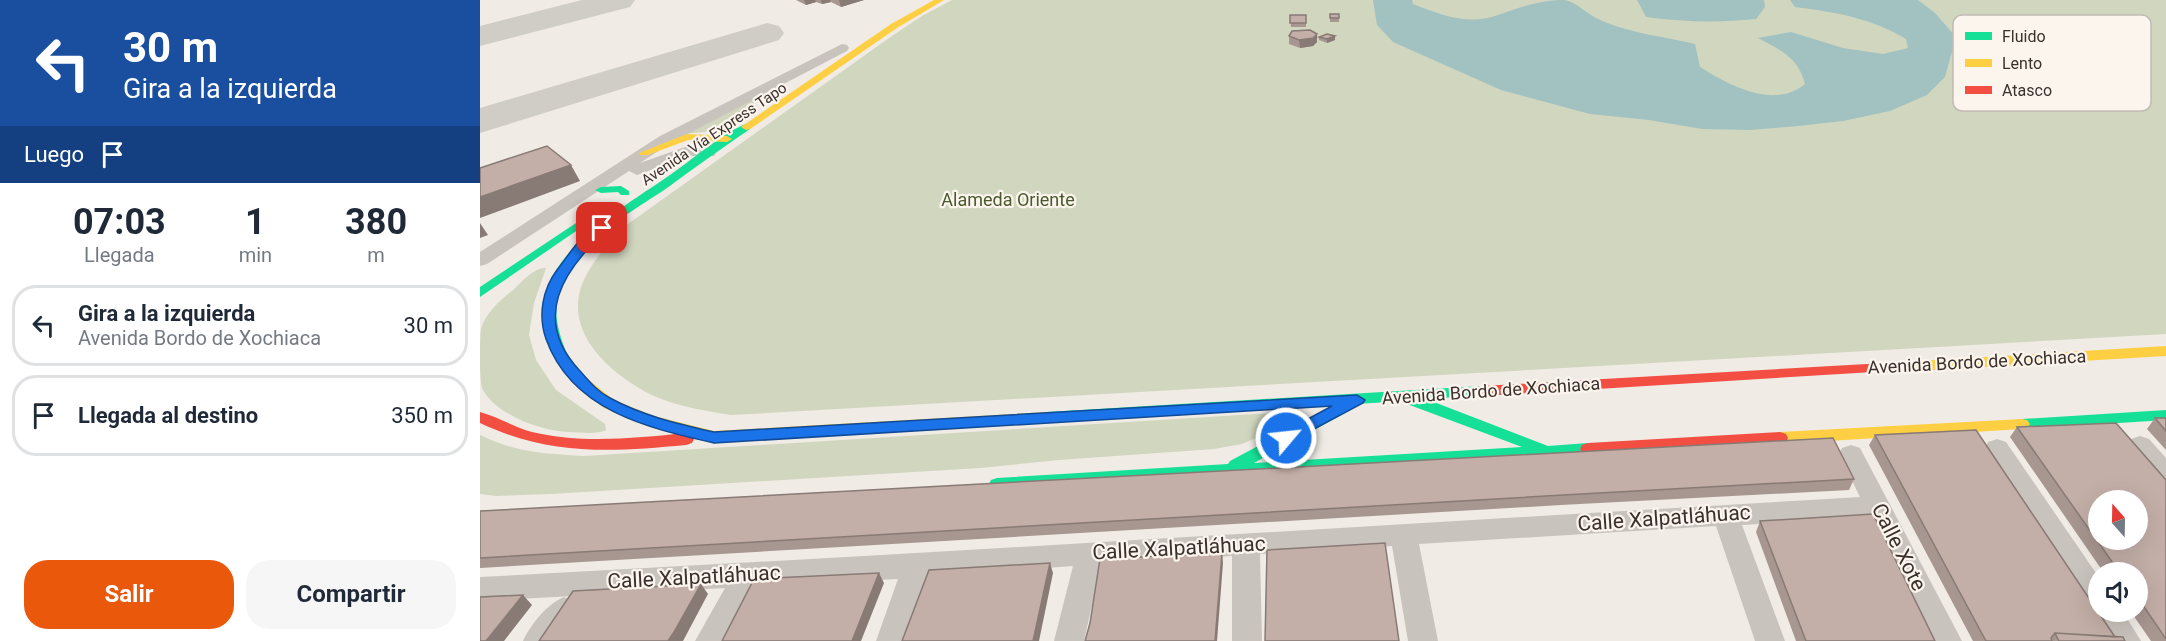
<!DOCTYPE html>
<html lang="es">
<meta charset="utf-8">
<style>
:root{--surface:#fff;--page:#f6f6f7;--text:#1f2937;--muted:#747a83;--line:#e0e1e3;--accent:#ea580c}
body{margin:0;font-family:Roboto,sans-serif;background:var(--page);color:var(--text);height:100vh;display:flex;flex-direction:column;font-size:22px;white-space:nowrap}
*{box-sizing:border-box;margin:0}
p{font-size:20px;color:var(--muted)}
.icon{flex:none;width:33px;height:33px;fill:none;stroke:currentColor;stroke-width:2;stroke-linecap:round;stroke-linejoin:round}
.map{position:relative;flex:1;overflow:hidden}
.sheet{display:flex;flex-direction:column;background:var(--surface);width:480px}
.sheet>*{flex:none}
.top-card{background:#1a4fa0;color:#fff;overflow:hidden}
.needle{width:39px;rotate:340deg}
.fabs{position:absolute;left:1608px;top:490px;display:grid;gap:12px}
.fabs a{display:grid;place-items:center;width:60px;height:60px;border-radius:50%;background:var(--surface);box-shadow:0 6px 24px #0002;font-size:30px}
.pin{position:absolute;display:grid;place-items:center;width:51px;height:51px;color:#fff;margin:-26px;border-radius:12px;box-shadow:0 3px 9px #0006}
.me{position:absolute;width:66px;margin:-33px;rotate:62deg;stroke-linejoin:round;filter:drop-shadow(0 0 4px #0008)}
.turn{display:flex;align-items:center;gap:21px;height:126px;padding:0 24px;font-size:27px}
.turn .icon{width:78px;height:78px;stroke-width:2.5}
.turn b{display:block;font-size:42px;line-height:51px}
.then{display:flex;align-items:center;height:57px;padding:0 24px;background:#0003;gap:12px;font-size:22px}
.eta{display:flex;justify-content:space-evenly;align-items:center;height:102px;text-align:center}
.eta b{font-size:36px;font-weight:700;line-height:42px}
.cta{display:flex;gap:12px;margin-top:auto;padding:12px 24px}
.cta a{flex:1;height:69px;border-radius:24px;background:var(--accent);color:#fff;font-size:24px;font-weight:700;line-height:69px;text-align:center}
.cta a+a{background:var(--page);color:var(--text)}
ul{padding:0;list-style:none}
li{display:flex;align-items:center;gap:18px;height:81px;margin:0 12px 9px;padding:0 12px;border:3px solid var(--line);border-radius:24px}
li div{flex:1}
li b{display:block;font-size:22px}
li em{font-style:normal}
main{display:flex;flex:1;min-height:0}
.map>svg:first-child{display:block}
.green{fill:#d1d6bf}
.water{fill:#a1c2c1}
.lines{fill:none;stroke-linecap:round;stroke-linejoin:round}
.taxiway{fill:#d0ccc6;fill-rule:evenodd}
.street{fill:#c9c3be;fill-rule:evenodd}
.fast{fill:#16e098;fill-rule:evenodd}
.slow{fill:#ffcf43;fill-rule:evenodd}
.jam{fill:#f24e42;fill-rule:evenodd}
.wall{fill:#a89690}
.shaded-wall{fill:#887a75}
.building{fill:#c3afa7;stroke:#887a75;stroke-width:1.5;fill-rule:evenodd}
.route{fill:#1a73e8;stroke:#114b97;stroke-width:1.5}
.labels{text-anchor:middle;stroke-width:4.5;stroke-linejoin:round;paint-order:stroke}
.far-street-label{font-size:15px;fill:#3b302b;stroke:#fbf5ee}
.park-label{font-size:18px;fill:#4a5a2e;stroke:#fbf5ee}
.street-label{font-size:18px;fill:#3b302b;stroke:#fbf5ee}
.near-street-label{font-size:21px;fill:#3b302b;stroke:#fbf5ee}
.key{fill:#fbf5ee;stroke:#c1bab4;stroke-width:1.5}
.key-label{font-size:16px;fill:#3b302b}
</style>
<main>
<section class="sheet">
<div class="top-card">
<div class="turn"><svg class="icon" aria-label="left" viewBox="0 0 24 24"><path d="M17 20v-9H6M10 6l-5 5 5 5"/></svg><div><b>30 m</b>Gira a la izquierda</div></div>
<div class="then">Luego<svg class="icon" aria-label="arrive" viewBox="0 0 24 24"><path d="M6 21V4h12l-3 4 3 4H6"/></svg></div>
</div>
<div class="eta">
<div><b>07:03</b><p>Llegada</p></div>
<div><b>1</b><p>min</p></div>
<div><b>380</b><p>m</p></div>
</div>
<ul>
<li><svg class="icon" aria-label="left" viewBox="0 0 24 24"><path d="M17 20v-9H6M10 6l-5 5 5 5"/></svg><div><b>Gira a la izquierda</b><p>Avenida Bordo de Xochiaca</p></div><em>30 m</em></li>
<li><svg class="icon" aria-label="arrive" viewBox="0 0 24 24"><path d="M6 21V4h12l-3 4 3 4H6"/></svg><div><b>Llegada al destino</b></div><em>350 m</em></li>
</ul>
<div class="cta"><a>Salir</a><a>Compartir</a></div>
</section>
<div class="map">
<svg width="1686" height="641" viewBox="0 0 1686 641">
<rect width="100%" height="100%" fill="#f0ebe5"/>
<path class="green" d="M 472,0 L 1686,0 L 1686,334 L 251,415 C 227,411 201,407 179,398 C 140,381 90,342 99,295 C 104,270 125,248 141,229 L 409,38 L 442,16 Z
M 287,91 L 288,94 L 232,131 L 204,134 Z
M 66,268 L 54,303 L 49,335 L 56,360 L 76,390 L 125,424 L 126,430 C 115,435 101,432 89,432 C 62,431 15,415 2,388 C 0,379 0,366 0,356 C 0,348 0,336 1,329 C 5,314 21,299 33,290 C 42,282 53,268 66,268 Z
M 808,412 L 818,415 L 808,424 L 762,444 L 734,449 L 579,460 L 500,468 L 71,494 L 16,496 L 0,494 L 0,435 C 34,452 67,454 104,456 Z"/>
<path class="water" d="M 893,0 L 932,0 L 933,4 C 961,15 989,26 1018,15 C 1041,7 1059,0 1085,0 C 1096,2 1106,13 1116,18 C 1146,33 1183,36 1215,44 L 1220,67 C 1249,85 1294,110 1325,84 C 1318,57 1302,51 1278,38 L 1311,32 L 1363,48 L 1403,54 L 1428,48 L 1426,39 C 1391,18 1355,12 1315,7 L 1310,0 L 1438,0 L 1455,13 L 1476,37 L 1465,77 L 1447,95 L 1410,111 L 1363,121 L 1318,126 L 1270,130 L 1222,129 L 1169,120 L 1110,114 L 1021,90 L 913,42 L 897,25 Z
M 1157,0 L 1284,0 L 1285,7 L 1276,19 C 1238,23 1203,22 1166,17 Z"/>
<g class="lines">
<path class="taxiway" d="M 102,0 L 155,0 L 150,7 L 0,46 L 0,26 Z
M 287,23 L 299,26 L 304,33 L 299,40 L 0,133 L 0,108 Z"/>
<path class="street" d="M 362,44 L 367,45 L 369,48 L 367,51 L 192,142 L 160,163 L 208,146 L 234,150 L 236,153 L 234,156 L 210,156 L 157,175 L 149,171 L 7,264 L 0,266 L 0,252 L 180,136 Z
M 1660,436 L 1669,439 L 1686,458 L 1686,485 L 1677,482 L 1648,445 L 1651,439 Z
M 1517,439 L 1526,442 L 1618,576 L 1618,612 L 1643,612 L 1661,641 L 1629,641 L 1617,621 L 1614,610 L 1608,608 L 1505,448 L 1508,442 Z
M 1371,445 L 1380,448 L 1482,641 L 1452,641 L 1390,517 L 1262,525 L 1305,641 L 1275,641 L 1236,526 L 939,544 L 958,641 L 928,641 L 912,546 L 780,554 L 782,641 L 752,641 L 752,556 L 621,564 L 604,641 L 574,641 L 593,566 L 446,577 L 426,641 L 396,641 L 418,579 L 276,586 L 246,641 L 215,641 L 245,588 L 0,601 L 0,577 C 460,553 920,524 1380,497 L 1359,454 L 1362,448 Z
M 84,597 L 94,601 L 98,610 L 76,641 L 43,641 C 51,624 67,604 84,597 Z"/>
<path class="fast" d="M 266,124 L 271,127 L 270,129 C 242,148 214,168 187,188 C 151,212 95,244 80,287 C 72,311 78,332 87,354 L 80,359 L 75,357 C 25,272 134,214 190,175 C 209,162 247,130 266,124 Z
M 141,186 L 149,191 L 149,195 L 141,195 L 138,192 L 121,193 L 115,190 L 121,187 Z
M 114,211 L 118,212 L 120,214 L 118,216 L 0,297 L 0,287 Z
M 1002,386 L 1007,387 L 1009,391 L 1007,395 L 946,399 L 1068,446 L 1108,443 L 1114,445 L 1116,449 L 1114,453 L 517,490 L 511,488 L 509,484 L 511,480 L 517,478 L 748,464 L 750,461 L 855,405 L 567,422 L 562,421 L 559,417 L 562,413 L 567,412 ZM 925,401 L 927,404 L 1042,447 L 774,463 L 874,408 L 876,404 Z
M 1686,410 L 1686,420 L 1542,429 L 1537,428 L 1534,424 L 1537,420 L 1542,419 Z"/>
<path class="slow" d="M 454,0 L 464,0 L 417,28 L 270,129 L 266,130 L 261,127 L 411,24 Z
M 207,134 L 247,136 L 252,139 L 247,142 L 208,140 L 168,155 L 160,155 L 159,153 Z
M 1686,346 L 1686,356 L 1405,373 L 1398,368 L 1405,363 Z
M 80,349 L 85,351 L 100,373 L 134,400 L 174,416 L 234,431 L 567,412 L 572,413 L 575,417 L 572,421 L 567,422 L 234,443 L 165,425 L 124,408 L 90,379 L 73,354 Z
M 1542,419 L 1547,420 L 1550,424 L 1547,428 L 1542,429 L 1300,444 L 1294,442 L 1292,438 L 1294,434 L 1300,432 Z"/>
<path class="jam" d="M 1405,363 L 1412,368 L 1410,371 L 1002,396 L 997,395 L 995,391 L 997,387 L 1002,386 Z
M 0,412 C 18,417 34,427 52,432 C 103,444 155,438 206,433 L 212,435 L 214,439 L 212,443 L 206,445 C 131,452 70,456 0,423 Z
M 1300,432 L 1306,434 L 1308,438 L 1306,442 L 1300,444 L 1108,455 L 1102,453 L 1100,449 L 1102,445 L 1108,443 Z"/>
</g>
<path class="wall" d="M 316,0 L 384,0 L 361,7 L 351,2 L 342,4 L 336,2 L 326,5 Z
M 859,14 L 859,22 L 850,22 L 850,18 Z
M 810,15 L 826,15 L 826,27 L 811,27 Z
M 809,36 L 837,42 L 833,46 L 820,48 L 809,44 Z
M 839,37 L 855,40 L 847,43 L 839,40 Z
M 1675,418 L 1686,418 L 1686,450 L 1667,429 Z
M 1537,427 L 1686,480 L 1686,641 L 1671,641 L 1651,612 L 1658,612 L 1658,573 L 1624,573 L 1530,437 Z
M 1395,435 L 1635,637 L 1645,641 L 1493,641 L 1389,445 Z
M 1374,479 L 1369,490 L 1081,505 L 0,568 L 0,511 Z
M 1280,521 L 1455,641 L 1316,641 L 1276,532 Z"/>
<path class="shaded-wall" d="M 324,0 L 335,0 L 336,2 L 326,5 Z
M 341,0 L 350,0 L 351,2 L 342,4 Z
M 359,0 L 384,0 L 361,7 Z
M 837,34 L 837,42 L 833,46 L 820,48 L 819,40 Z
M 855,36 L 855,40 L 847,43 L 847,39 Z
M 91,165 L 100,181 L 0,218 L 0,197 Z
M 0,223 L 8,235 L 0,238 Z
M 742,553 L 743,563 L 737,641 L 735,641 Z
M 570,563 L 573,573 L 559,641 L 553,641 Z
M 399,573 L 404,583 L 381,641 L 372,641 Z
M 221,584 L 228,594 L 203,641 L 188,641 Z
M 43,595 L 52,605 L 24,641 L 6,641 Z"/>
<path class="building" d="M 850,14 L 859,14 L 859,18 L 850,18 Z
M 810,15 L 826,15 L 826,23 L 810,23 Z
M 830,30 L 837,34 L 833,38 L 819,40 L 809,36 L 812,31 Z
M 847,34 L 855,36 L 847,39 L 839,37 Z
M 67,146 L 91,165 L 0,197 L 0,168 Z
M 1675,418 L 1686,418 L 1686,431 Z
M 1636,423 L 1686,480 L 1686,639 L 1658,598 L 1658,573 L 1640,573 L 1537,427 ZM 1618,501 L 1658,501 L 1658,540 L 1618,540 Z
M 1496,430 L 1635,637 L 1575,633 L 1571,638 L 1572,641 L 1506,641 L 1395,435 Z
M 1353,438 L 1374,479 L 1083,495 L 0,558 L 0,511 Z
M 1393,514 L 1455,641 L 1326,641 L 1280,521 Z
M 905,543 L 919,641 L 785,641 L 787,550 Z
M 742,553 L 735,641 L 605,641 L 610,623 L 620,559 Z
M 570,563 L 553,641 L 422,641 L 449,570 Z
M 399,573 L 372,641 L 242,641 L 274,579 Z
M 221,584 L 194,632 L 188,641 L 59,641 L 93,591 Z
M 43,595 L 6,641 L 0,641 L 0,597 Z
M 1575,633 L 1643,637 L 1645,641 L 1579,641 Z"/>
<path class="route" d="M 122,225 L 128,228 L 126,231 C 83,270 51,319 100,371 C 109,381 118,392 130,398 C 163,416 199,424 234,432 L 877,395 L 885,400 L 883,403 L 806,444 L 800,442 L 798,438 L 800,434 L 852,406 L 234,443 C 168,428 92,411 66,339 C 58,316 62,290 77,270 C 89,255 103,230 122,225 Z"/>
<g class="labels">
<g class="far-street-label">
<text transform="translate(234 134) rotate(-34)" y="5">Avenida Vía Express Tapo</text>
</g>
<g class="park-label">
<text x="528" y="206">Alameda Oriente</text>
</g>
<g class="street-label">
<text transform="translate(1497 362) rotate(-3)" y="6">Avenida Bordo de Xochiaca</text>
<text transform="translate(1011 391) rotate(-4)" y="6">Avenida Bordo de Xochiaca</text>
</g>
<g class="near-street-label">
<text transform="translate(1184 518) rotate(-4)" y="7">Calle Xalpatláhuac</text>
<text transform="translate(1419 547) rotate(63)" y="7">Calle Xote</text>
<text transform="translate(699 548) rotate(-3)" y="7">Calle Xalpatláhuac</text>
<text transform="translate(214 577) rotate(-3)" y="7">Calle Xalpatláhuac</text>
</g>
</g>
<rect x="1473" y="15" width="198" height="96" rx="9" class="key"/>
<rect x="1485" y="32" width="27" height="8" fill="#16e098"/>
<rect x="1485" y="59" width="27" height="8" fill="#ffcf43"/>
<rect x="1485" y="86" width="27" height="8" fill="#f24e42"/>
<g class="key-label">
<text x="1522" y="42">Fluido</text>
<text x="1522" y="69">Lento</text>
<text x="1522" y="96">Atasco</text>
</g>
</svg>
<div class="fabs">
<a><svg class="needle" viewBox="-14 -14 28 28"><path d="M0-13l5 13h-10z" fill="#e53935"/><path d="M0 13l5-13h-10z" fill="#747a83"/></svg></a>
<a><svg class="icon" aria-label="sound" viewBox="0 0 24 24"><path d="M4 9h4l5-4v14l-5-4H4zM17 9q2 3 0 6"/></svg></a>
</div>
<div class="pin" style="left:122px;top:228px;background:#d93025"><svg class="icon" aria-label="arrive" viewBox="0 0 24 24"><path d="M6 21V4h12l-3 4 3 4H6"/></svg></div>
<svg class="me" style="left:806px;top:438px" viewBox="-20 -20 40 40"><circle r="17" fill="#1a73e8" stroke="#fff" stroke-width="3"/><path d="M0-11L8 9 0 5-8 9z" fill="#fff"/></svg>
</div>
</main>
